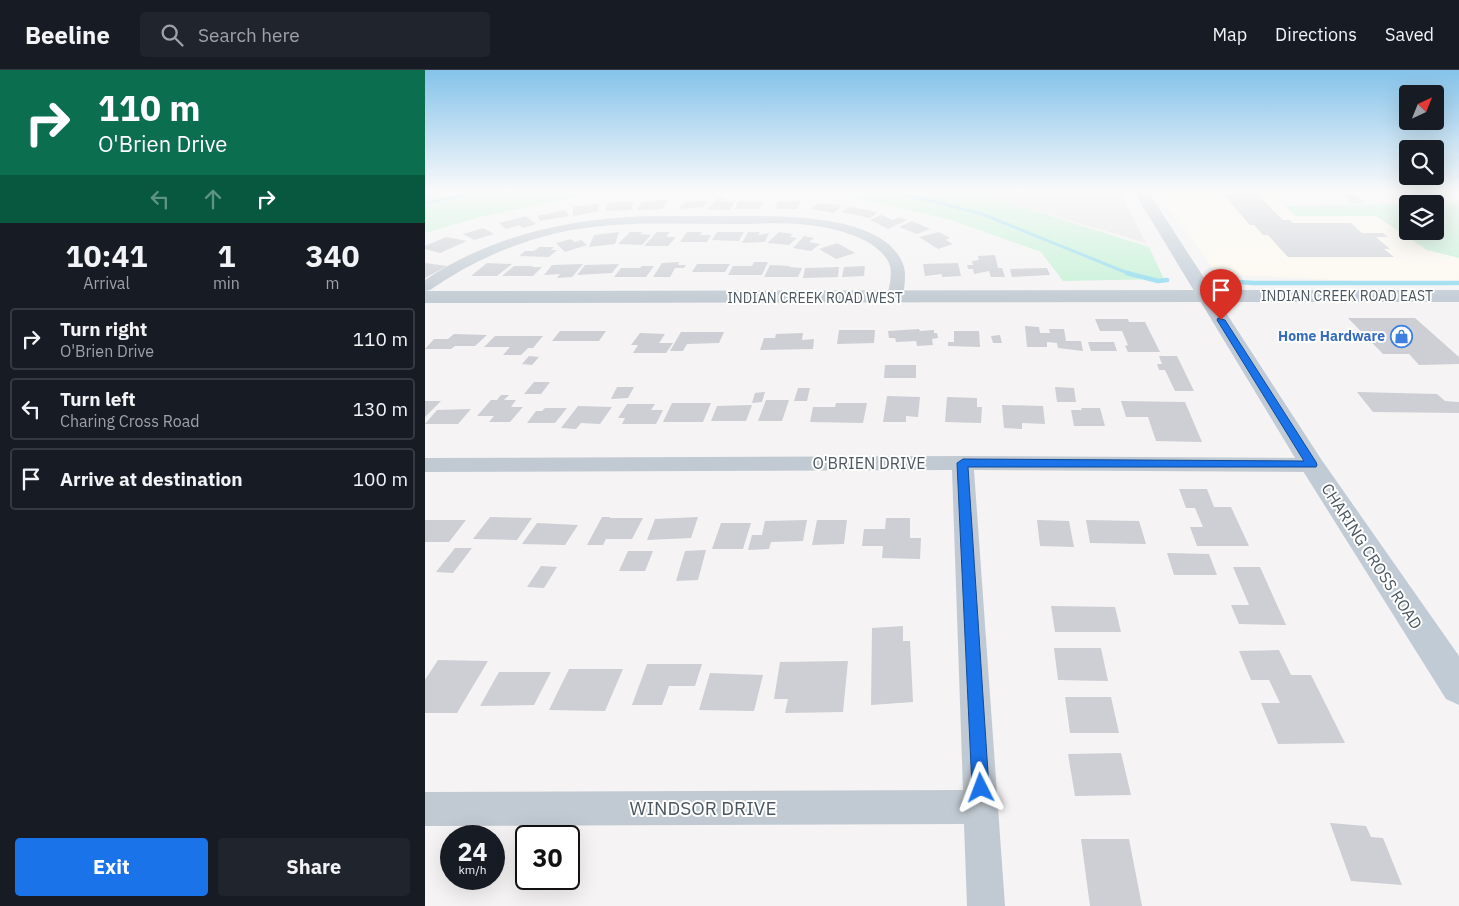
<!DOCTYPE html>
<style>
:root{--surface:#171b24;--page:#20242c;--text:#f1f3f6;--muted:#9ea1a6;--line:#363941;--accent:#1a73e8}
body{margin:0;font-family:"IBM Plex Sans",sans-serif;background:var(--page);color:var(--text);height:100vh;display:flex;flex-direction:column;font-size:19px;white-space:nowrap}
*{box-sizing:border-box;margin:0}
p{font-size:16px;color:var(--muted)}
.icon{flex:none;width:28px;height:28px;fill:none;stroke:currentColor;stroke-width:2;stroke-linecap:round;stroke-linejoin:round}
.map{position:relative;flex:1;overflow:hidden}
.details{display:flex;flex-direction:column;background:var(--surface);width:425px}
.details>*{flex:none}
.top-card{background:#0b6e4f;color:#fff;overflow:hidden}
.needle{width:32px;rotate:43deg}
.buttons{position:absolute;left:974px;top:15px;display:grid;gap:10px}
.buttons a{display:grid;place-items:center;width:45px;height:45px;border-radius:5px;background:var(--surface);box-shadow:0 5px 20px #0002;font-size:25px}
.speed{position:absolute;left:15px;top:755px;display:flex;gap:10px;font-size:25px;font-weight:700;text-align:center}
.speed>*{display:grid;place-content:center;width:65px;height:65px;border-radius:50%;background:var(--surface);box-shadow:0 5px 20px #0002;line-height:1}
.speed small{font-size:12px;font-weight:400}
.speed .limit{border:2px solid #111;border-radius:8px;background:#fff;color:#111}
.pin{position:absolute;display:grid;place-items:center;width:42px;height:42px;color:#fff;margin:-51px -21px;border-radius:50% 50% 50% 0;rotate:-45deg;box-shadow:0 0 5px #0007}
.pin .icon{rotate:45deg}
.me{position:absolute;width:55px;margin:-28px;rotate:357deg;stroke-linejoin:round;filter:drop-shadow(0 0 4px #0008)}
.turn{display:flex;align-items:center;gap:18px;height:105px;padding:0 15px;font-size:22px}
.turn .icon{width:65px;height:65px;stroke-width:2.5}
.turn b{display:block;font-size:35px;line-height:42px}
.lanes{display:flex;align-items:center;height:48px;padding:0 15px;background:#0003;justify-content:center;gap:25px;direction:ltr}
.lanes .off{opacity:.35}
.eta{display:flex;justify-content:space-evenly;align-items:center;height:85px;text-align:center}
.eta b{font-size:30px;font-weight:800;line-height:35px}
.primary-button{display:flex;gap:10px;margin-top:auto;padding:10px 15px}
.primary-button a{flex:1;height:58px;border-radius:5px;background:var(--accent);color:#fff;font-size:20px;font-weight:800;line-height:58px;text-align:center}
.primary-button a+a{background:var(--page);color:var(--text)}
ul{padding:0;list-style:none}
li{display:flex;align-items:center;gap:15px;height:62px;margin:0 10px 8px;padding:0 5px;border:2px solid var(--line);border-radius:5px}
li div{flex:1}
li b{display:block;font-size:19px}
li em{font-style:normal}
header{display:flex;align-items:center;gap:30px;box-sizing:border-box;height:70px;padding:0 25px;background:var(--surface);border-bottom:1px solid var(--line)}
header strong{font-size:24px}
nav{display:flex;gap:28px;margin-inline-start:auto;font-size:18px}
.search{width:350px;height:45px;background:var(--page);display:flex;align-items:center;gap:12px;box-sizing:border-box;padding:0 18px;border-radius:5px;color:var(--muted);font-size:19px}
main{display:flex;flex:1;min-height:0}
.map>svg:first-child{display:block}
.commercial{fill:#fdf9ef}
.education{fill:#e6e4e5}
.green{fill:#c3f1d5;fill-rule:evenodd}
.lines{fill:none;stroke-linecap:round;stroke-linejoin:round}
.stream-far1{stroke:#90daee;stroke-width:3}
.stream{stroke:#90daee;stroke-width:4.5}
.building{fill:#cdcfd5}
.minor{fill:#c1cad2;fill-rule:evenodd}
.tertiary{fill:#c1cad2;fill-rule:evenodd}
.secondary{fill:#c1cbd6;fill-rule:evenodd}
.route{fill:#1a73e8;stroke:#114b97}
.labels{text-anchor:middle;stroke-width:4;stroke-linejoin:round;paint-order:stroke}
.far-street-label{font-size:14px;fill:#4a5661;stroke:#fff}
.far-shop-label{font-size:14px;font-weight:bold;fill:#366cbe;stroke:#fff;text-anchor:end}
.street-label{font-size:16px;fill:#4a5661;stroke:#fff}
.near-street-label{font-size:19px;fill:#4a5661;stroke:#fff}
</style>
<header>
<strong>Beeline</strong>
<div class="search"><svg class="icon" aria-label="search" viewBox="0 0 24 24"><circle cx="10" cy="10" r="6"/><path d="M15 15l6 6"/></svg>Search here</div>
<nav><a>Map</a><a>Directions</a><a>Saved</a></nav>
</header>
<main>
<section class="details">
<div class="top-card">
<div class="turn"><svg class="icon" aria-label="right" viewBox="0 0 24 24"><path d="M7 20v-9h11M14 6l5 5-5 5"/></svg><div><b>110 m</b>O'Brien Drive</div></div>
<div class="lanes"><svg class="icon off" aria-label="left" viewBox="0 0 24 24"><path d="M17 20v-9H6M10 6l-5 5 5 5"/></svg><svg class="icon off" aria-label="ahead" viewBox="0 0 24 24"><path d="M12 20V5M6 11l6-6 6 6"/></svg><svg class="icon" aria-label="right" viewBox="0 0 24 24"><path d="M7 20v-9h11M14 6l5 5-5 5"/></svg></div>
</div>
<div class="eta">
<div><b>10:41</b><p>Arrival</p></div>
<div><b>1</b><p>min</p></div>
<div><b>340</b><p>m</p></div>
</div>
<ul>
<li><svg class="icon" aria-label="right" viewBox="0 0 24 24"><path d="M7 20v-9h11M14 6l5 5-5 5"/></svg><div><b>Turn right</b><p>O'Brien Drive</p></div><em>110 m</em></li>
<li><svg class="icon" aria-label="left" viewBox="0 0 24 24"><path d="M17 20v-9H6M10 6l-5 5 5 5"/></svg><div><b>Turn left</b><p>Charing Cross Road</p></div><em>130 m</em></li>
<li><svg class="icon" aria-label="arrive" viewBox="0 0 24 24"><path d="M6 21V4h12l-3 4 3 4H6"/></svg><div><b>Arrive at destination</b></div><em>100 m</em></li>
</ul>
<div class="primary-button"><a>Exit</a><a>Share</a></div>
</section>
<div class="map">
<svg width="1034" height="836" viewBox="0 0 1034 836">
<rect width="100%" height="100%" fill="#f5f3f3"/>
<path class="commercial" d="M 731,120 L 843,120 L 871,146 L 951,146 L 1002,180 L 1034,188 L 1034,216 L 792,204 Z"/>
<path class="education" d="M 555,120 L 694,120 L 721,173 L 555,124 Z"/>
<path class="green" d="M 0,120 L 222,120 L 170,123 L 55,147 L 0,163 Z
M 366,120 L 555,120 L 556,124 L 724,177 L 739,209 L 638,211 L 616,182 L 526,150 L 418,125 Z
M 1034,133 L 1034,188 L 1002,180 L 951,146 L 871,146 L 859,136 ZM 982,134 L 1010,134 L 1010,161 L 982,161 Z"/>
<g class="lines">
<path class="stream-far1" d="M 451,120 L 511,132 L 557,144 L 705,204
M 0,133 L 63,120"/>
<path class="stream" d="M 702,203 L 733,211 L 742,210
M 797,211 L 829,213 L 1034,213"/>
</g>
<path class="building" d="M 794,120 L 828,120 L 858,150 L 865,150 L 868,153 L 926,153 L 937,163 L 958,163 L 963,167 L 951,167 L 965,179 L 959,179 L 969,187 L 863,187 L 843,165 L 838,165 L 829,155 L 825,155 Z
M 917,125 L 930,125 L 940,133 L 927,133 Z
M 293,128 L 301,128 L 299,131 L 309,131 L 307,134 L 309,134 L 305,140 L 282,139 Z
M 244,129 L 237,139 L 212,140 L 217,132 Z
M 261,131 L 283,131 L 278,137 L 253,139 Z
M 314,131 L 339,131 L 334,139 L 309,139 Z
M 354,131 L 376,131 L 372,139 L 349,139 Z
M 191,132 L 208,132 L 206,140 L 180,141 L 182,133 Z
M 393,133 L 417,135 L 409,143 L 385,139 Z
M 173,134 L 174,141 L 148,146 L 148,137 Z
M 424,137 L 453,142 L 445,148 L 416,142 Z
M 140,140 L 144,146 L 115,151 L 112,146 Z
M 456,145 L 468,150 L 474,147 L 482,150 L 463,159 L 445,150 Z
M 101,146 L 111,154 L 98,158 L 94,155 L 81,159 L 74,153 Z
M 487,151 L 505,159 L 492,164 L 474,157 Z
M 58,158 L 69,164 L 49,170 L 38,164 Z
M 194,162 L 190,174 L 164,177 L 169,165 Z
M 205,162 L 218,162 L 215,164 L 226,165 L 217,175 L 193,174 Z
M 232,162 L 245,162 L 241,167 L 251,167 L 243,176 L 219,176 Z
M 262,162 L 277,162 L 275,165 L 286,165 L 282,172 L 255,172 Z
M 292,162 L 319,162 L 314,171 L 287,170 Z
M 323,162 L 335,162 L 333,165 L 344,163 L 340,172 L 317,173 Z
M 354,162 L 368,164 L 365,167 L 372,168 L 364,175 L 342,173 Z
M 514,162 L 525,168 L 521,170 L 528,174 L 513,179 L 494,167 Z
M 379,166 L 389,168 L 384,172 L 395,174 L 386,181 L 368,178 Z
M 21,167 L 42,171 L 15,183 L 0,179 L 0,176 Z
M 146,169 L 150,172 L 156,170 L 162,175 L 140,182 L 131,173 Z
M 412,173 L 430,183 L 411,189 L 394,179 Z
M 114,177 L 129,177 L 126,180 L 132,180 L 124,187 L 94,186 L 100,181 L 109,181 Z
M 570,185 L 573,198 L 577,198 L 580,207 L 566,207 L 564,201 L 549,204 L 548,199 L 543,199 L 542,195 L 548,195 L 547,191 L 554,190 L 553,186 Z
M 254,192 L 253,195 L 261,195 L 259,198 L 250,198 L 245,207 L 228,207 L 237,193 Z
M 329,192 L 343,192 L 337,205 L 303,205 L 308,196 L 327,196 Z
M 0,193 L 22,196 L 0,208 Z
M 62,193 L 87,194 L 72,206 L 46,206 Z
M 533,193 L 536,206 L 517,207 L 517,204 L 500,206 L 498,194 Z
M 158,194 L 147,207 L 132,208 L 135,204 L 119,205 L 127,195 Z
M 194,194 L 187,203 L 152,205 L 160,195 Z
M 272,194 L 305,194 L 300,202 L 267,202 Z
M 345,195 L 365,196 L 364,197 L 377,198 L 373,207 L 339,207 Z
M 89,196 L 108,196 L 107,197 L 117,197 L 108,206 L 77,206 Z
M 217,196 L 229,196 L 221,207 L 189,207 L 196,198 L 215,198 Z
M 440,196 L 439,206 L 417,207 L 419,197 Z
M 414,197 L 413,207 L 378,208 L 380,198 Z
M 622,198 L 625,205 L 587,207 L 585,199 Z
M 923,248 L 990,248 L 1034,287 L 1034,294 L 994,295 L 984,284 L 958,284 Z
M 670,249 L 703,249 L 704,252 L 720,252 L 735,282 L 703,282 L 700,276 L 703,275 L 697,261 L 675,261 Z
M 600,256 L 614,257 L 615,263 L 625,263 L 624,259 L 639,259 L 641,271 L 656,271 L 658,281 L 633,278 L 632,273 L 622,272 L 622,277 L 602,277 Z
M 494,259 L 495,261 L 509,260 L 509,263 L 512,263 L 513,268 L 507,269 L 508,275 L 492,276 L 491,271 L 471,272 L 470,268 L 464,268 L 463,261 Z
M 414,260 L 450,260 L 449,273 L 412,274 Z
M 135,261 L 181,261 L 174,271 L 127,271 Z
M 529,261 L 554,261 L 555,277 L 523,276 L 523,272 L 529,272 Z
M 256,262 L 299,262 L 294,273 L 262,274 L 258,281 L 245,281 Z
M 215,263 L 240,264 L 234,273 L 248,273 L 241,283 L 208,283 L 213,275 L 206,275 Z
M 378,263 L 377,270 L 389,269 L 388,279 L 335,280 L 339,268 L 350,268 L 351,264 Z
M 29,264 L 62,265 L 50,276 L 30,276 L 26,279 L 0,279 L 9,269 L 23,269 Z
M 575,265 L 577,273 L 568,273 L 566,266 Z
M 70,266 L 118,266 L 108,278 L 103,278 L 96,285 L 78,285 L 85,277 L 59,277 Z
M 663,272 L 689,272 L 692,281 L 666,281 Z
M 104,286 L 114,287 L 107,295 L 97,294 Z
M 734,286 L 752,286 L 769,321 L 750,321 L 740,300 L 734,300 L 732,294 L 737,294 Z
M 460,295 L 491,295 L 491,308 L 459,308 Z
M 109,312 L 125,312 L 116,324 L 99,324 Z
M 192,317 L 209,317 L 203,328 L 186,329 Z
M 630,317 L 649,318 L 651,332 L 632,332 Z
M 373,318 L 385,318 L 382,331 L 369,331 Z
M 340,322 L 337,332 L 327,333 L 330,323 Z
M 932,322 L 1012,324 L 1020,331 L 1034,332 L 1034,343 L 948,342 Z
M 76,325 L 84,325 L 79,330 L 91,330 L 86,337 L 98,337 L 85,352 L 64,352 L 69,346 L 52,346 L 66,330 L 72,330 Z
M 462,326 L 495,327 L 493,347 L 481,346 L 481,352 L 458,352 Z
M 522,327 L 552,328 L 552,337 L 557,337 L 556,353 L 520,352 Z
M 341,330 L 364,330 L 357,351 L 333,351 Z
M 0,331 L 16,331 L 0,347 Z
M 696,331 L 760,332 L 777,372 L 731,371 L 723,347 L 701,347 Z
M 247,333 L 286,333 L 278,352 L 238,352 Z
M 411,333 L 442,333 L 438,353 L 385,352 L 388,337 L 410,337 Z
M 202,334 L 230,334 L 226,340 L 238,340 L 231,354 L 197,354 L 200,348 L 193,348 Z
M 327,335 L 321,351 L 286,351 L 292,336 Z
M 577,335 L 618,336 L 620,354 L 597,353 L 597,359 L 579,358 Z
M 153,336 L 187,337 L 175,354 L 156,353 L 151,359 L 136,358 Z
M 120,338 L 142,338 L 130,353 L 102,353 L 111,341 L 117,341 Z
M 656,338 L 675,338 L 680,356 L 649,356 L 646,340 L 657,340 Z
M 46,339 L 33,354 L 0,354 L 12,340 Z
M 754,419 L 782,419 L 789,437 L 806,437 L 824,476 L 772,476 L 765,457 L 778,457 L 770,438 L 761,438 Z
M 65,447 L 107,448 L 92,470 L 48,469 Z
M 177,447 L 185,447 L 185,448 L 218,448 L 207,469 L 181,469 L 178,475 L 162,475 Z
M 273,447 L 266,468 L 222,470 L 230,449 Z
M 461,448 L 485,448 L 485,468 L 496,468 L 495,489 L 457,488 L 458,476 L 437,476 L 439,459 L 460,459 Z
M 0,450 L 41,450 L 24,472 L 0,472 Z
M 382,450 L 378,471 L 346,472 L 344,479 L 323,480 L 327,465 L 337,465 L 340,451 Z
M 392,450 L 422,450 L 419,474 L 387,475 Z
M 612,450 L 644,451 L 649,477 L 615,476 Z
M 661,450 L 714,451 L 721,474 L 665,473 Z
M 112,453 L 153,455 L 140,475 L 97,474 Z
M 296,453 L 326,453 L 318,479 L 287,479 Z
M 30,478 L 47,478 L 28,503 L 11,502 Z
M 281,480 L 273,510 L 251,511 L 260,481 Z
M 203,481 L 228,481 L 220,501 L 194,501 Z
M 742,483 L 784,484 L 792,505 L 749,505 Z
M 116,496 L 132,497 L 119,518 L 102,517 Z
M 808,497 L 835,497 L 861,555 L 814,554 L 806,535 L 824,535 Z
M 626,536 L 690,537 L 696,562 L 630,562 Z
M 478,556 L 478,571 L 485,571 L 488,632 L 446,635 L 447,558 Z
M 629,578 L 676,578 L 683,611 L 633,610 Z
M 854,580 L 866,605 L 886,605 L 920,673 L 853,674 L 836,633 L 855,633 L 844,610 L 826,610 L 814,581 Z
M 13,590 L 63,591 L 32,643 L 0,643 L 0,610 Z
M 423,591 L 418,642 L 360,643 L 363,629 L 349,629 L 355,592 Z
M 222,594 L 277,594 L 270,616 L 244,616 L 237,635 L 207,635 Z
M 144,599 L 198,599 L 180,641 L 124,640 Z
M 74,602 L 126,602 L 109,635 L 55,636 Z
M 285,603 L 338,605 L 329,641 L 274,640 Z
M 640,627 L 686,627 L 694,663 L 645,663 Z
M 696,683 L 706,725 L 650,726 L 643,684 Z
M 905,753 L 941,756 L 946,767 L 958,768 L 977,815 L 926,811 Z
M 656,769 L 704,769 L 717,836 L 665,836 Z"/>
<g class="lines">
<path class="minor" d="M 221,146 C 249,146 277,146 305,146 C 350,146 458,142 478,194 C 482,204 479,217 478,228 L 475,231 L 465,231 L 462,228 C 464,216 469,202 463,191 C 451,170 419,161 397,157 C 367,151 336,154 306,154 C 248,154 189,150 132,163 C 86,174 44,193 5,220 L 0,221 L 0,210 C 65,166 143,149 221,146 Z
M 538,386 L 887,388 L 895,390 L 898,395 L 895,400 L 887,402 L 549,400 L 580,836 L 542,836 L 539,754 L 0,756 L 0,722 L 538,720 L 527,400 L 0,402 L 0,388 Z"/>
<path class="tertiary" d="M 781,220 L 788,222 L 790,226 L 788,230 L 781,232 L 0,233 L 0,221 Z"/>
<path class="secondary" d="M 708,120 L 722,120 L 787,220 L 1034,220 L 1034,232 L 794,232 L 896,389 L 1034,586 L 1034,635 L 1021,629 L 878,401 Z"/>
</g>
<linearGradient id="sky" x2="0" y2="1"><stop stop-color="#85c3ea"/><stop offset="0.51" stop-color="#fafafa"/><stop offset="1" stop-color="#fafafa" stop-opacity="0"/></linearGradient>
<rect width="1034" height="237" fill="url(#sky)"/>
<path class="route" d="M 793,248 L 800,250 L 891,392 L 892,395 L 891,397 L 543,397 L 564,718 L 562,724 L 556,727 L 550,724 L 547,718 L 532,393 L 538,389 L 879,391 L 792,250 Z"/>
<defs>
<symbol id="shop-ring" viewBox="-11 -11 22 22"><circle r="9.5" fill="#fff" stroke="#3f7fe0" stroke-width="1.5"/><path d="M-5-2.5h2.3a2.7 3.5 0 0 1 5.4 0H5L5.5 6h-11ZM-1.5-2.5h3a1.5 2.3 0 0 0-3 0Z" fill="#3f7fe0"/></symbol>
</defs>
<g fill-rule="evenodd">
<use href="#shop-ring" x="964" y="254" width="25" height="25"/>
</g>
<g class="labels">
<g class="far-street-label">
<text x="922" y="231">INDIAN CREEK ROAD EAST</text>
<text x="390" y="233">INDIAN CREEK ROAD WEST</text>
</g>
<g class="far-shop-label">
<text x="960" y="271">Home Hardware</text>
</g>
<g class="street-label">
<text x="444" y="399">O'BRIEN DRIVE</text>
<text transform="translate(947 486) rotate(57)" y="6">CHARING CROSS ROAD</text>
</g>
<g class="near-street-label">
<text x="278" y="745">WINDSOR DRIVE</text>
</g>
</g>
</svg>
<div class="buttons">
<a><svg class="needle" viewBox="-14 -14 28 28"><path d="M0-13l5 13h-10z" fill="#e53935"/><path d="M0 13l5-13h-10z" fill="#9ea1a6"/></svg></a>
<a><svg class="icon" aria-label="search" viewBox="0 0 24 24"><circle cx="10" cy="10" r="6"/><path d="M15 15l6 6"/></svg></a>
<a><svg class="icon" aria-label="layers" viewBox="0 0 24 24"><path d="M12 4l9 5-9 5-9-5zM3 14l9 5 9-5"/></svg></a>
</div>
<div class="speed"><div>24<small>km/h</small></div><div class="limit">30</div></div>
<div class="pin" style="left:796px;top:250px;background:#d93025"><svg class="icon" aria-label="arrive" viewBox="0 0 24 24"><path d="M6 21V4h12l-3 4 3 4H6"/></svg></div>
<svg class="me" style="left:556px;top:718px" viewBox="-20 -20 40 40"><path d="M0-17L14 15 0 8-14 15z" fill="#1a73e8" stroke="#fff" stroke-width="4"/></svg>
</div>
</main>
